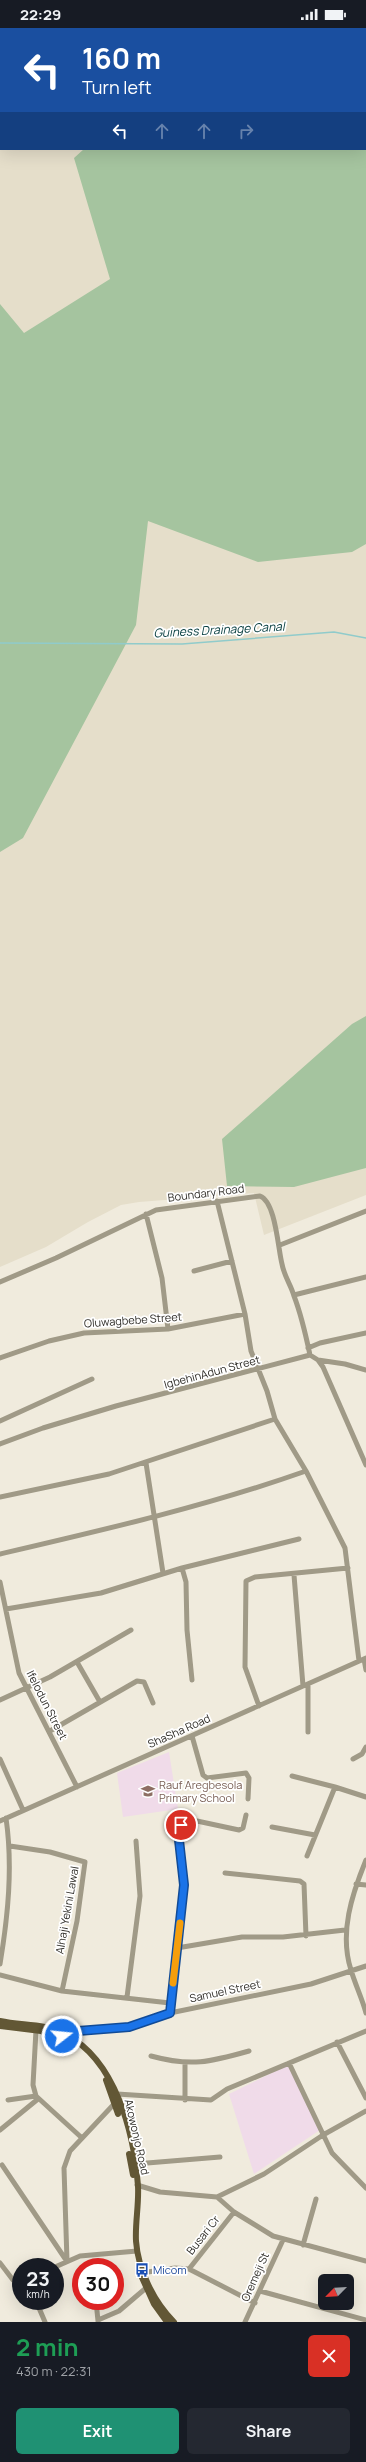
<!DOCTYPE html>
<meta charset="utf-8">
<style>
:root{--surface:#171b24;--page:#242831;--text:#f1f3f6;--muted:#9ea1a6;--accent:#1f9173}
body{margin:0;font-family:Manrope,sans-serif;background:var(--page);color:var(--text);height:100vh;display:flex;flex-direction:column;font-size:15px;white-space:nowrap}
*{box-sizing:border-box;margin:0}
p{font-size:13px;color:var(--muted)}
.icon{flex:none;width:22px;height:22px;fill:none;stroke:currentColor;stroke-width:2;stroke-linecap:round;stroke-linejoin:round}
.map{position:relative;height:2294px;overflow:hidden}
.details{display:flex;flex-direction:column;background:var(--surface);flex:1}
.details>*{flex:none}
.guide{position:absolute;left:0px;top:0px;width:366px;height:122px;box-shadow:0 4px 16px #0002;background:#1a4fa0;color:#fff;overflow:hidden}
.needle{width:26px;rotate:246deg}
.fabs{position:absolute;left:318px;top:2246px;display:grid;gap:8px}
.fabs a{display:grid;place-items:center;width:36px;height:36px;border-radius:6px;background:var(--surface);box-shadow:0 4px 16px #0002;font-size:20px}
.speed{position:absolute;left:12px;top:2230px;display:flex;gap:8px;font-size:20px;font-weight:700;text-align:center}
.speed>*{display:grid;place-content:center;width:52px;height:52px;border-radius:50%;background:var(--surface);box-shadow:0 4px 16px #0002;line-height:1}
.speed small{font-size:10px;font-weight:400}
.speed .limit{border:6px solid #d22;background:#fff;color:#111}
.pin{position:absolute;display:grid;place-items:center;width:34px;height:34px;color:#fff;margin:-17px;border:2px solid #fff;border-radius:50%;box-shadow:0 1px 4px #0007}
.me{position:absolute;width:44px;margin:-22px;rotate:74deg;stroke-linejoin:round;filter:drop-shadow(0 0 3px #0008)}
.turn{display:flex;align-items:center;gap:14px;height:84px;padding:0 16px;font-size:18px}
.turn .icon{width:52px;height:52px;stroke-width:2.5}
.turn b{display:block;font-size:28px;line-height:34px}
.lanes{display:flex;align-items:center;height:38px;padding:0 16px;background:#0003;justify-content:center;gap:20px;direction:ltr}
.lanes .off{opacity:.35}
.round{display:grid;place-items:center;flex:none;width:42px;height:42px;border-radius:6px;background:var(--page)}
.overview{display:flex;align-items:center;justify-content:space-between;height:68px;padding:0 16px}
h1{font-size:24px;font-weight:700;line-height:30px;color:#1e9e55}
.cta{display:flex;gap:8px;margin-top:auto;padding:8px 16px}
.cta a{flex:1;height:46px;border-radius:6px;background:var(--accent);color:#fff;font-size:16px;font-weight:700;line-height:46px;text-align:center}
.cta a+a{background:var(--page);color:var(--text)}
.status{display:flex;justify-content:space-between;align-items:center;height:28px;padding:0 20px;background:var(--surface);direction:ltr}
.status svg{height:11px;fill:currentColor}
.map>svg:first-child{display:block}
.built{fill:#e5deca;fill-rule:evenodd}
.education{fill:#f0dbe9}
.forest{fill:#a5c49f}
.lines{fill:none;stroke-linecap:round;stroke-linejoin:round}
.stream{stroke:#90cbcb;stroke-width:1.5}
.minor{stroke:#a09a87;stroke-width:5}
.major{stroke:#625735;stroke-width:6}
.route-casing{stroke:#114b97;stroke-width:10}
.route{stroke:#1a73e8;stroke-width:7}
.slow{stroke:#f59e0b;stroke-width:7}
.labels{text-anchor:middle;stroke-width:3.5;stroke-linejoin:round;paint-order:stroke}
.street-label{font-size:11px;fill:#2e2c27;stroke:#fff}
.education-label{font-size:11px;fill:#785e54;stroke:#fff;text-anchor:start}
.transit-label{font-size:11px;fill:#164399;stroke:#fff;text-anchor:start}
.water-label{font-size:12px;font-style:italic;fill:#00393b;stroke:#fff}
</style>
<div class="status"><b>22:29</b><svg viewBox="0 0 49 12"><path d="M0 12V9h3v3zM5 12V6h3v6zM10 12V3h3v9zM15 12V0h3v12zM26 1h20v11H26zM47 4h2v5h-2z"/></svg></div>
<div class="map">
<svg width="366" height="2294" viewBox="0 0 366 2294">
<rect width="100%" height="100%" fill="#f0ebdd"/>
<path class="built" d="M 0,0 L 366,0 L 366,1167 L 264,1207 L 254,1165 L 139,1174 L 121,1177 L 88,1194 L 46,1219 L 0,1239 ZM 1,1 L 365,1 L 365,121 L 1,121 Z"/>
<path class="education" d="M 169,1724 L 178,1781 L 123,1789 L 117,1745 Z
M 288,2037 L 320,2102 L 254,2146 L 229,2066 Z"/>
<path class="forest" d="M 204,0 L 366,0 L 366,516 L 352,524 L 258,534 L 148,493 L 136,597 L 23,810 L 0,824 L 0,276 L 24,305 L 110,251 L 74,130 L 84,121 L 365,121 L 365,1 Z
M 366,988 L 366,1140 L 294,1159 L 227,1158 L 222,1111 L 352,996 Z"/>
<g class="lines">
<path class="stream" d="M 0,615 L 182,616 L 334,604 L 366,610"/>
<path class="minor" d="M 217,1173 L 245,1286 L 251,1323 L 267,1363 L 275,1391 L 306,1443 L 345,1520 L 359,1633
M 146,1186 L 162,1250 L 168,1301
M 280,1217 L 366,1183
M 194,1243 L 232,1233
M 0,1254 L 56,1230 L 156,1182 L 260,1168 C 276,1174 278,1222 282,1236 C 284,1248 291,1257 294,1268 C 301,1286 306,1308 310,1327
M 294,1267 L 366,1249
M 308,1320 L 320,1315 L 366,1305
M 0,1330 L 49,1313 L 84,1305 L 168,1301 L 245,1286
M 318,1332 L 345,1336 L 366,1342
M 0,1393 L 92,1351
M 0,1416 L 43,1400 L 116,1378 L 310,1327 L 318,1332 L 323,1339 L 366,1437
M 146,1435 L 163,1545
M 0,1469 L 109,1446 L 275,1391
M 0,1526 C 103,1502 207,1478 306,1443
M 182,1540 L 186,1554 L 187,1602 L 192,1652
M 294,1547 L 303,1658
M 0,1554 L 19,1645 L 77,1759
M 6,1581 L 101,1565 L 182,1540 L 299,1511
M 364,1631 L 366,1642
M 77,1634 L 100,1674
M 308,1656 L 308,1704
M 0,1672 L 50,1649 L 131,1602
M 259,1678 L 245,1639 L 246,1553 L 255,1549 L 348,1540
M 50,1703 L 137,1653 L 144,1654 L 153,1675
M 192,1708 L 203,1747 L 207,1750 L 246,1745 L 249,1750 L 248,1771
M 0,1731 L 23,1782
M 353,1731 L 362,1726 L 366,1719
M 292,1748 L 335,1759
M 0,1793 L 366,1630
M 272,1799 L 315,1807
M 10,1818 L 50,1824 L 85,1834 L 77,1893 L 62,1963
M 307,1828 L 335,1759 L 366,1769
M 366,1832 C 352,1866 339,1905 351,1942 C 355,1956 362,1970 366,1985
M 225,1845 L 300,1853 L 304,1856 L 306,1908
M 356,1856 L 366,1857
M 177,1920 L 242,1909 L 283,1909 L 345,1902
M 0,1936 C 8,1888 13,1839 6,1790
M 0,1947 L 62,1963 L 170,1975
M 127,1969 L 140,1868 L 136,1813
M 170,1985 C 172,1942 184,1899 184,1857 C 184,1840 173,1806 184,1794 L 197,1793 L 239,1802 L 243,1800 L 246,1787
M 36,2002 L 33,2057 L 36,2068 L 82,2110
M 64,2006 L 129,1999 L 170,1985 L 311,1956 L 366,1938
M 337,2014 L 366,2070
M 151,2028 C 191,2039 210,2034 249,2023
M 289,2035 L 332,2125 L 366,2160
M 117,2066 L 211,2072 L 227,2061 L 366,2003
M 8,2072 L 36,2068
M 185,2072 L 185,2036
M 0,2102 L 38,2071
M 135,2136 L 220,2129
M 2,2137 L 66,2232
M 137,2157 L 160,2164 L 217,2169 L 264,2146 L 323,2107 L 366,2083
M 217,2169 L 234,2184 L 273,2208 L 366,2233
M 303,2217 L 316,2171
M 67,2233 L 64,2140 L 70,2123 L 115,2075
M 0,2235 L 13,2252 L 21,2256
M 55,2239 L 80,2228 L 137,2223
M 189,2241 L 255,2275
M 141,2245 L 175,2240 L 189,2241 L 234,2184
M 260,2263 L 366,2292
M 36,2273 L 45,2294
M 96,2273 L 98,2293
M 98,2292 L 119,2283 L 146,2260
M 245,2294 L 283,2212"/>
<path class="major" d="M 0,1993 C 22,1998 44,1995 65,2006 C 116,2032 134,2105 138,2158 C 139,2177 135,2195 136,2213 C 138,2242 154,2274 174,2294
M 0,1998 L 41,2003 L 63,2009
M 106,2052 L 118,2086
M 129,2126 L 133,2147
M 139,2243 L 154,2276 L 167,2294"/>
</g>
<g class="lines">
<defs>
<path id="route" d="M 62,2008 L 64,2005 L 78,2003 L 129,1999 L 170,1985 L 184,1857 L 179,1812 L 181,1797"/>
</defs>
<use href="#route" class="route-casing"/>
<use href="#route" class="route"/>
<path class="slow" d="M 173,1955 L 180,1895"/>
</g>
<defs>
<symbol id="school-bare" viewBox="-9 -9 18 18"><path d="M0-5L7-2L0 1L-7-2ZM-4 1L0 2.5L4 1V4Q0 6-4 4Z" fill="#8d6e63" stroke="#fff" stroke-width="2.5" paint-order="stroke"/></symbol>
<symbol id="bus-bare" viewBox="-9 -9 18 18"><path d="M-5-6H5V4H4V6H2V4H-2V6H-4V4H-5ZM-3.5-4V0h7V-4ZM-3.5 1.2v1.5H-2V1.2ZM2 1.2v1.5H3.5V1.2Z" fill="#1a4fb4" stroke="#fff" stroke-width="2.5" paint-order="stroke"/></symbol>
</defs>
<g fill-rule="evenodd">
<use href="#school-bare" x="138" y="1753" width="20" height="20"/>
<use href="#bus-bare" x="132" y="2232" width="20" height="20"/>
</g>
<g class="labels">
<g class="street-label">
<text transform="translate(206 1165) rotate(-7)" y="4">Boundary Road</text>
<text transform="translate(133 1292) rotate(-4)" y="4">Oluwagbebe Street</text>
<text transform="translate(212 1344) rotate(-15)" y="4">IgbehinAdun Street</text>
<text transform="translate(47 1677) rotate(63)" y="4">Ifelodun Street</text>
<text transform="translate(179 1703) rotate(-24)" y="4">ShaSha Road</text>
<text transform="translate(67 1882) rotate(-80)" y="4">Alhaji Yekini Lawal</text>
<text transform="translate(225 1963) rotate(-12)" y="4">Samuel Street</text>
<text transform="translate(137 2109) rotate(77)" y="4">Akowonjo Road</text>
<text transform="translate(203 2207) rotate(-52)" y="4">Busari Cr</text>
<text transform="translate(255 2249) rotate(-66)" y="4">Oremeji St</text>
</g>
<g class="education-label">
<text x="159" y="1761">Rauf Aregbesola<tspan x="159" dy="13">Primary School</tspan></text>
</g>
<g class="transit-label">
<text x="153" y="2246">Micom</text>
</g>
<g class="water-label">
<text transform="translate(219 602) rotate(-3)" y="4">Guiness Drainage Canal</text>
</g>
</g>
</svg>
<div class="fabs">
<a><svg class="needle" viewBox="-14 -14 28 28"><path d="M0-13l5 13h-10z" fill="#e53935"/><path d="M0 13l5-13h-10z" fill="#9ea1a6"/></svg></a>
</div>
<div class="speed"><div>23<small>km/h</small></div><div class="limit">30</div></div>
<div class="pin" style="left:181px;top:1797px;background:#d93025"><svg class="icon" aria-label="arrive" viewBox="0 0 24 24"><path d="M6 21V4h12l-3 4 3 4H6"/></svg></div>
<svg class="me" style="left:62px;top:2008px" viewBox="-20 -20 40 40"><circle r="17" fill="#1a73e8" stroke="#fff" stroke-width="3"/><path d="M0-11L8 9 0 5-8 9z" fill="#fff"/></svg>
<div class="guide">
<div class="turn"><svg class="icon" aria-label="left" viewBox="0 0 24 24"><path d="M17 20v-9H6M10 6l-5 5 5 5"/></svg><div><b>160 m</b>Turn left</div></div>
<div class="lanes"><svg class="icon" aria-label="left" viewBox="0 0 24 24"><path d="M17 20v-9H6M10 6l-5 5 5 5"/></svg><svg class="icon off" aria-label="ahead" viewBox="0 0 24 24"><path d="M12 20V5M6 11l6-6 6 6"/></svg><svg class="icon off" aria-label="ahead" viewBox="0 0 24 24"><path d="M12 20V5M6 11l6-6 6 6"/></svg><svg class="icon off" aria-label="right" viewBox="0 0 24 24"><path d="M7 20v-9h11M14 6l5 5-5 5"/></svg></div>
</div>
</div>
<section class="details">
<div class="overview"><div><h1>2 min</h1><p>430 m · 22:31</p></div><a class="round" style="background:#d93025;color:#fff"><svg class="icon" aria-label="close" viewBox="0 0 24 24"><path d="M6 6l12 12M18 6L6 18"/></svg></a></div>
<div class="cta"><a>Exit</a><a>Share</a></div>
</section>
